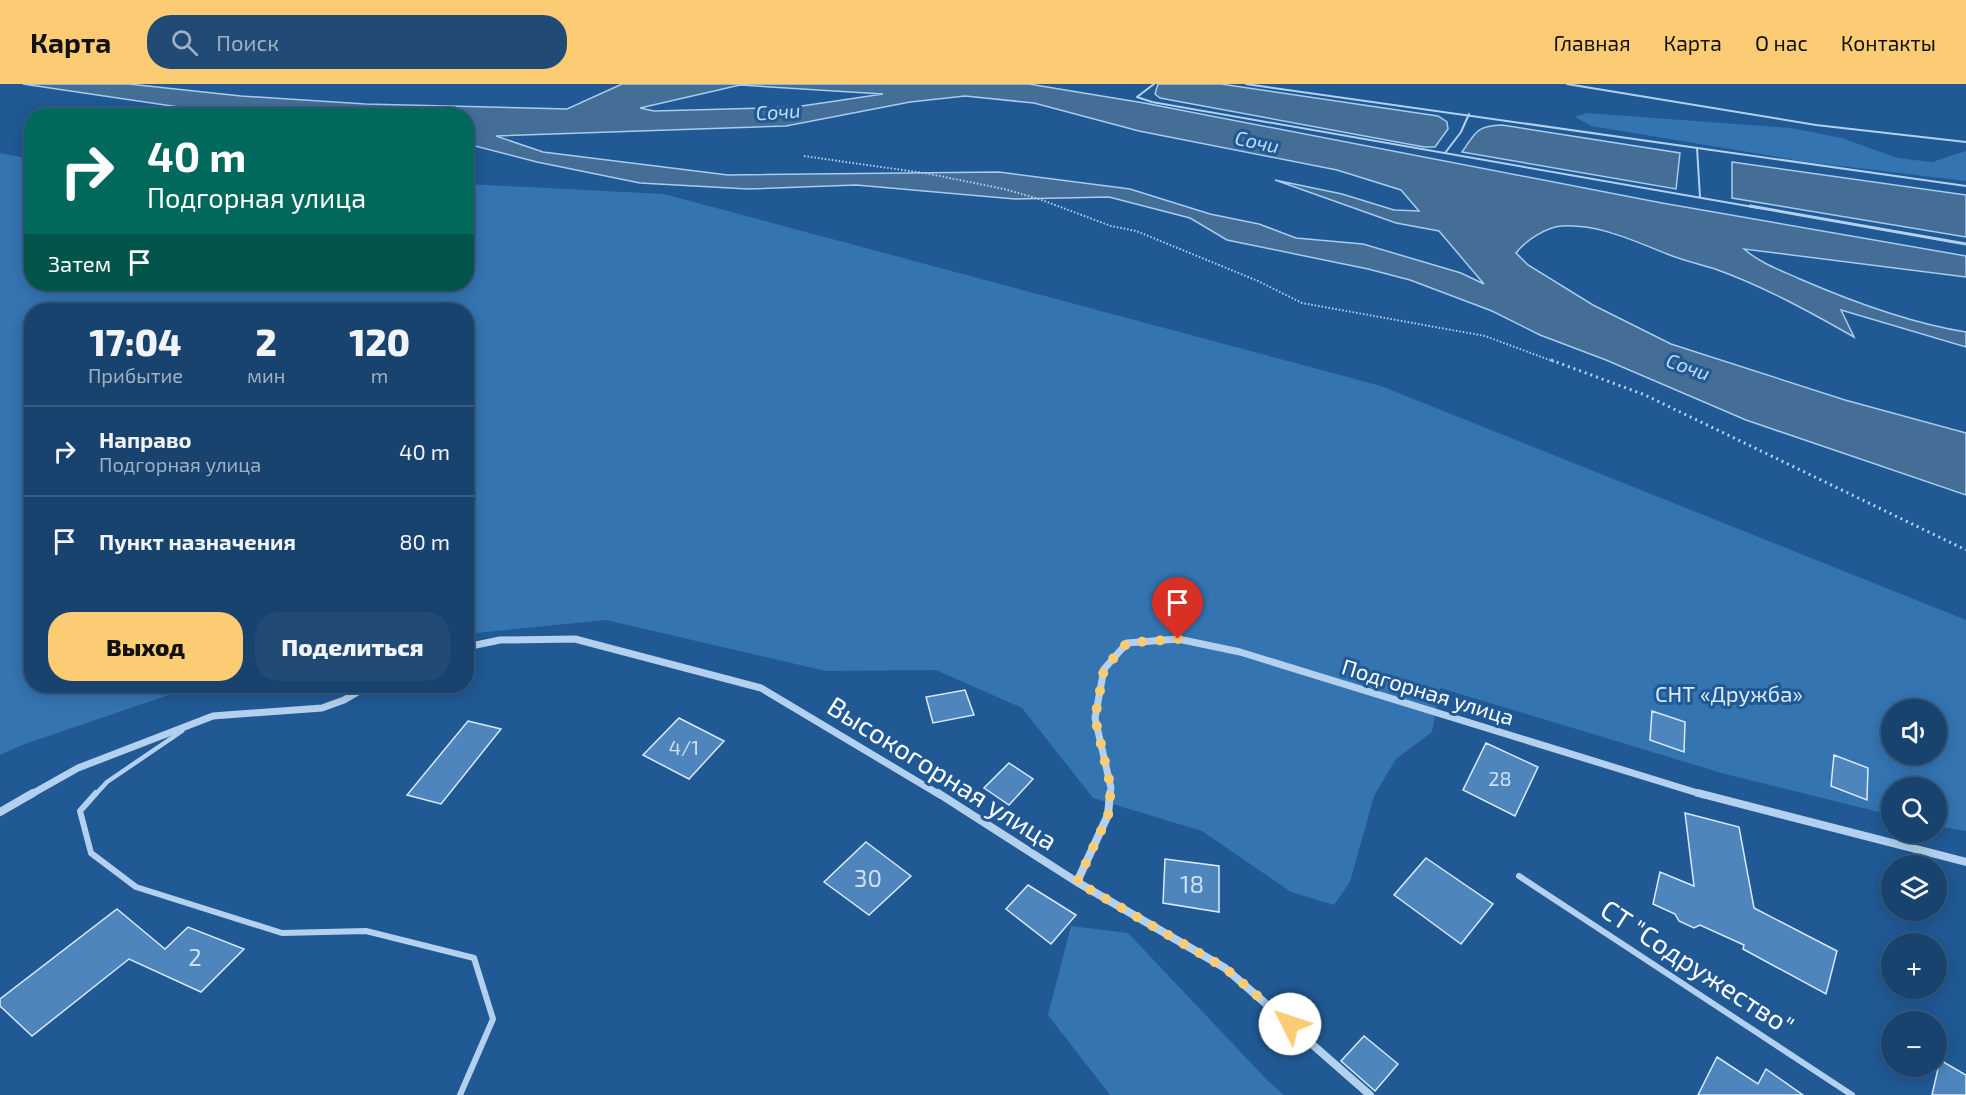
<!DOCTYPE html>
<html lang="ru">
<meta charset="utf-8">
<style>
:root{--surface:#18436f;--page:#214a74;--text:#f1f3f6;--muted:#9fb0c3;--line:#365c82;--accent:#fbcc74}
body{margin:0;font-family:"Exo 2",sans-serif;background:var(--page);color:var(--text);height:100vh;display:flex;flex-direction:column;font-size:22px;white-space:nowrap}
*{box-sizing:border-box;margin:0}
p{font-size:20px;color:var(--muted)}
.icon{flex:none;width:33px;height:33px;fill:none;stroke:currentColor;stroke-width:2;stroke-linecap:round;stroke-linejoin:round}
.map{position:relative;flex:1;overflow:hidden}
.drawer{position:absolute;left:24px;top:219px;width:450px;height:390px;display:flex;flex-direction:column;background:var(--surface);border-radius:24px;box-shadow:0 3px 15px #0003,0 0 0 2px var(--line)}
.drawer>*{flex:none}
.hud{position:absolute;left:24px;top:24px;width:450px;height:183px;border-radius:24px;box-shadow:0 3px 15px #0003,0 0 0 2px var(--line);background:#00695c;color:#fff;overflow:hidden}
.controls{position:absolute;left:1881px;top:615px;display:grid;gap:12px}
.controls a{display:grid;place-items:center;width:66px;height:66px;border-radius:50%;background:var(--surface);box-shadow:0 3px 15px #0003,0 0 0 2px var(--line);font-size:30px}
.pin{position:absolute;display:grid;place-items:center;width:51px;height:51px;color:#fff;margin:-62px -26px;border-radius:50% 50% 50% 0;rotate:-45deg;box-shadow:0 0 6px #0007}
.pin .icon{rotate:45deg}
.me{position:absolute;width:66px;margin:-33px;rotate:311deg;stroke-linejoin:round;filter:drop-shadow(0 0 4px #0008)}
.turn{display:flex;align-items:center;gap:21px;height:126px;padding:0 24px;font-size:27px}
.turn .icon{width:78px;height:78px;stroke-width:2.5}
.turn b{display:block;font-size:42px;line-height:51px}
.then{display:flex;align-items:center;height:57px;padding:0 24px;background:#0003;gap:12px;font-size:22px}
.eta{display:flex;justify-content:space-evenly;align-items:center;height:102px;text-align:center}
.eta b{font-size:36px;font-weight:800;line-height:42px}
.primary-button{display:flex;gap:12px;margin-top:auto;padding:12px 24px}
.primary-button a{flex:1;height:69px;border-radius:24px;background:var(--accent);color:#111;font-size:24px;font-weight:800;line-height:69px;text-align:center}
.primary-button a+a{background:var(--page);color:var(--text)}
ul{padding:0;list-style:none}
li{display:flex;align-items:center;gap:18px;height:90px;padding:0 24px;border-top:2px solid var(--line)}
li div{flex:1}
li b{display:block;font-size:22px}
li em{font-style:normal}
header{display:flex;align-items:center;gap:36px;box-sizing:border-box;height:84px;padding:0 30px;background:var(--accent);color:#111}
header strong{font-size:28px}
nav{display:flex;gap:33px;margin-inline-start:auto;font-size:21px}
.search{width:420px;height:54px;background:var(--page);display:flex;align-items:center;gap:15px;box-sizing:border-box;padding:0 21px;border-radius:24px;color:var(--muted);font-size:22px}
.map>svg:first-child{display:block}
.green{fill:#3474b1;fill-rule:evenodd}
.water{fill:#456e97;stroke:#a7ccef;stroke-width:1.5;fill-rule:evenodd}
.building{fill:#4d85bc;stroke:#d9eafa;stroke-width:1.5}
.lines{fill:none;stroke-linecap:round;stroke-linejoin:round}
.path-far1{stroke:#b3d1ee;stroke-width:2;stroke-dasharray:1.5 2;stroke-linecap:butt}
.path{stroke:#b3d1ee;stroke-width:3;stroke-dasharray:2 4;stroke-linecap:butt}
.lane-far3{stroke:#b3d1ee;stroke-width:2}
.lane-far2{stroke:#b3d1ee;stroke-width:3}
.lane-far1{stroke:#b3d1ee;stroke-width:4.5}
.lane{stroke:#b3d1ee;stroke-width:6}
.street-far1{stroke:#b3d1ee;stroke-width:7}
.street{stroke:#b3d1ee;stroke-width:8}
.route{stroke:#fbcc74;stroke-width:10;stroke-dasharray:0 18}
.labels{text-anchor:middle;stroke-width:6;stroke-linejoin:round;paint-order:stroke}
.far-water-label{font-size:20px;font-style:italic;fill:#bfdbf5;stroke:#205994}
.number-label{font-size:20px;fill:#d2e0ee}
.street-label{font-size:22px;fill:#fff;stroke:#205994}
.park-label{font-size:22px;fill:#d9eafa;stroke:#205994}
.near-number-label{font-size:24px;fill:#d2e0ee}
.near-street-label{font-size:27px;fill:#fff;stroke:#205994}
</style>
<header>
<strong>Карта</strong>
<div class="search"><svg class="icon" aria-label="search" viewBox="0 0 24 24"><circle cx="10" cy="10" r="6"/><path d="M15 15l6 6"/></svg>Поиск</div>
<nav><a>Главная</a><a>Карта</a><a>О нас</a><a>Контакты</a></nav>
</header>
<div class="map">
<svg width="1966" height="1011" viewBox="0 0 1966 1011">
<rect width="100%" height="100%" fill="#205994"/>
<path class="green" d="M 1587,29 L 1791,44 L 1842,54 L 1897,74 L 1932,78 L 1966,67 L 1966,97 L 1808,78 L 1591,42 L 1575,33 Z
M 0,69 L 31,75 L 32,200 L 466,200 L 467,100 L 664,110 L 1381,302 L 1966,536 L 1966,747 L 1937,742 L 1936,704 L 1892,704 L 1891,731 L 1725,690 L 1440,604 L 1432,648 L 1396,675 L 1374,712 L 1350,798 L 1334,821 L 1291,808 L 1202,747 L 1093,714 L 1022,624 L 936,586 L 826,587 L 606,536 L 467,550 L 466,226 L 32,226 L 32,602 L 195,602 L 22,661 L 0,671 ZM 1892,626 L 1936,626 L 1936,670 L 1892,670 Z
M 1071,842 L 1128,849 L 1268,997 L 1284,1011 L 1110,1011 L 1048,931 Z"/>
<path class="water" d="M 23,0 L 129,0 L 241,12 L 366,20 L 567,25 L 622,0 L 1029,0 L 1144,19 L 1662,119 L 1966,172 L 1966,193 L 1744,165 C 1760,179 1780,186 1800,195 C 1853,218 1909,239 1966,248 L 1966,263 L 1841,226 L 1854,253 C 1810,228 1763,202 1715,185 C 1699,180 1682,176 1667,170 C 1634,157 1599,140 1562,142 C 1546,143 1525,157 1516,169 L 1528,181 L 1593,221 L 1671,260 L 1845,316 L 1966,349 L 1966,411 L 1746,336 L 1606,276 L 1540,251 L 1492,227 L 1410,196 L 1368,185 L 1227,156 L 1190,134 L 1109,113 L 1015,115 L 856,101 L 748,105 L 640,99 L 537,78 L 467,60 L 466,32 L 268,31 L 199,26 ZM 740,1 L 883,10 L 795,23 L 654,27 L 640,24 ZM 965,12 L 1034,19 L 1139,47 L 1337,86 L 1401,106 L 1419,127 L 1394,126 L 1342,110 L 1275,96 L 1396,139 L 1439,147 L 1484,200 L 1461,189 L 1363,160 L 1296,154 L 1259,140 L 1210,130 L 1130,105 L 999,88 L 728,91 L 543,68 L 496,52 L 786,42 L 910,18 Z
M 1158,0 L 1221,0 L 1438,32 L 1447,38 L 1448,45 L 1435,63 L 1424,63 L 1160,14 L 1155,10 Z
M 1502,41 L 1680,69 L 1676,105 L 1462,68 C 1476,48 1476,42 1502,41 Z
M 1732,78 L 1966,111 L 1966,153 L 1732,114 Z"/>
<path class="building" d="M 965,606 L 974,631 L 933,639 L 926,613 Z
M 1652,627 L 1685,638 L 1684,668 L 1650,656 Z
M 679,634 L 724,657 L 689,695 L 643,671 Z
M 468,637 L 501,645 L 441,720 L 407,711 Z
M 1486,659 L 1538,683 L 1515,732 L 1463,706 Z
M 1834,671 L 1868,684 L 1867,716 L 1831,702 Z
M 1009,679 L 1033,695 L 1009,721 L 984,704 Z
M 1685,729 L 1739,743 L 1754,824 L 1837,867 L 1826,910 L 1743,865 L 1744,861 L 1700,841 L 1694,844 L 1679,837 L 1675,830 L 1653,820 L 1660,788 L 1694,802 Z
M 866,758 L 911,792 L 869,831 L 824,798 Z
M 1426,774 L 1493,820 L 1461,860 L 1394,811 Z
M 1165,775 L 1219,782 L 1219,828 L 1163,819 Z
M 1028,801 L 1076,831 L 1051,860 L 1006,825 Z
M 117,825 L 165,865 L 188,843 L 244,865 L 201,908 L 129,875 L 32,952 L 0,922 L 0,915 Z
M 1364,952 L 1398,980 L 1375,1007 L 1341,977 Z
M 1717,973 L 1758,1000 L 1766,985 L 1803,1011 L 1698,1011 Z
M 1940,976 L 1966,991 L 1966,1011 L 1932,1011 Z"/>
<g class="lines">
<path class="path-far1" d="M 804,72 L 930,90 L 1004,105 L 1039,115 L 1111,142 L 1136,147 L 1258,197 L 1302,219 L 1485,252 L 1555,278"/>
<path class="path" d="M 1551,276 L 1645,311 L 1966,466"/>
<path class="lane-far3" d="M 1154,0 L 1137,13 L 1152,18 L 1759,124
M 1246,0 L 1966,102
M 1567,0 L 1816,41 L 1966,58
M 1697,64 L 1700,113
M 1445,69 L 1461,48 L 1469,30"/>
<path class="lane-far2" d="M 1750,122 L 1966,160"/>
<path class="lane-far1" d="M 95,711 L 107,698 L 182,647"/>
<path class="lane" d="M 96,709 L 80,727 L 91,769 L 136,803 L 282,849 L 366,847 L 474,874 L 493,935 L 460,1011
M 1519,792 L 1852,1011"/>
<path class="street-far1" d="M 466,563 L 500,556 L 575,555 L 761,604 L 940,711
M 30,711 L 78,684 L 213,632 L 322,624 L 344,616 L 368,602
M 1110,711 L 1111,704 L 1095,634 L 1104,585 L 1127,559 L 1178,555 L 1240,568 L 1704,711"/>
<path class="street" d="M 938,709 L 1077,798 L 1225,884 L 1370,1011
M 1698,709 L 1966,778
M 0,728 L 33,709
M 1077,798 L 1108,731 L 1110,709"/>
</g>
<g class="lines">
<path class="route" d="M 1178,555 L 1127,559 L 1104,585 L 1095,634 L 1111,704 L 1108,732 L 1077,798 L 1225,884 L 1290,940"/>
</g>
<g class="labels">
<g class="far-water-label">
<text transform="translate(778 28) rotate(-4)" y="7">Сочи</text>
<text transform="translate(1257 58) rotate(12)" y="7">Сочи</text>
<text transform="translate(1688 283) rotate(20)" y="7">Сочи</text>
</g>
<g class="number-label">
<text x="684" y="671">4/1</text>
<text x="1500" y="702">28</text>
</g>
<g class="street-label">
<text transform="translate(1428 608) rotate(17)" y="8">Подгорная улица</text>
</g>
<g class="park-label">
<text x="1729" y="618">СНТ «Дружба»</text>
</g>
<g class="near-number-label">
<text x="868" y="803">30</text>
<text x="1192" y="809">18</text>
<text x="195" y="882">2</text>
</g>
<g class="near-street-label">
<text transform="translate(942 690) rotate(32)" y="9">Высокогорная улица</text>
<text transform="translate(1697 884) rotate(33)" y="9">СТ "Содружество"</text>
</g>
</g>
</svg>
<div class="controls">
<a><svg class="icon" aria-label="sound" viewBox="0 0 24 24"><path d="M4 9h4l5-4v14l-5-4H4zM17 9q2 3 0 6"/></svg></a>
<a><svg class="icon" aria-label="search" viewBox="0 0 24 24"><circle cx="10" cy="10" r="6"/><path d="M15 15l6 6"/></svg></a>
<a><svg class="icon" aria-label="layers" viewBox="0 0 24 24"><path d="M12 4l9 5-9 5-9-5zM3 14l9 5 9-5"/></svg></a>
<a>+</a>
<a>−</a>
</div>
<div class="pin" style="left:1178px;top:555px;background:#d93025"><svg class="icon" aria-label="arrive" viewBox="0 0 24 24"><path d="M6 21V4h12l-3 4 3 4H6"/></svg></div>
<svg class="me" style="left:1290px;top:940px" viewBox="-20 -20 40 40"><circle r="19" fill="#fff"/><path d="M0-13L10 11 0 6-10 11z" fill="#fbcc74"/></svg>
<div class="hud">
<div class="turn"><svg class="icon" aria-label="right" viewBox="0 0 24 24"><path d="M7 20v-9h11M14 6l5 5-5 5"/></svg><div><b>40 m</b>Подгорная улица</div></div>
<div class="then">Затем<svg class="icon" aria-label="arrive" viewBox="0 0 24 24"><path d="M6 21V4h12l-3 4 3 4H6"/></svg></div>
</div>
<section class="drawer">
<div class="eta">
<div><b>17:04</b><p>Прибытие</p></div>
<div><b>2</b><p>мин</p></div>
<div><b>120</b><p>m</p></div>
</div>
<ul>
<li><svg class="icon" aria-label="right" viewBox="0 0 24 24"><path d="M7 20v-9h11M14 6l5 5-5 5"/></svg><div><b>Направо</b><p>Подгорная улица</p></div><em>40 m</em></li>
<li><svg class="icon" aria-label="arrive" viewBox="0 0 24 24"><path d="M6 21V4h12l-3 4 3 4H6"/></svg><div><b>Пункт назначения</b></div><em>80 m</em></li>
</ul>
<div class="primary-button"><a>Выход</a><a>Поделиться</a></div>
</section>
</div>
